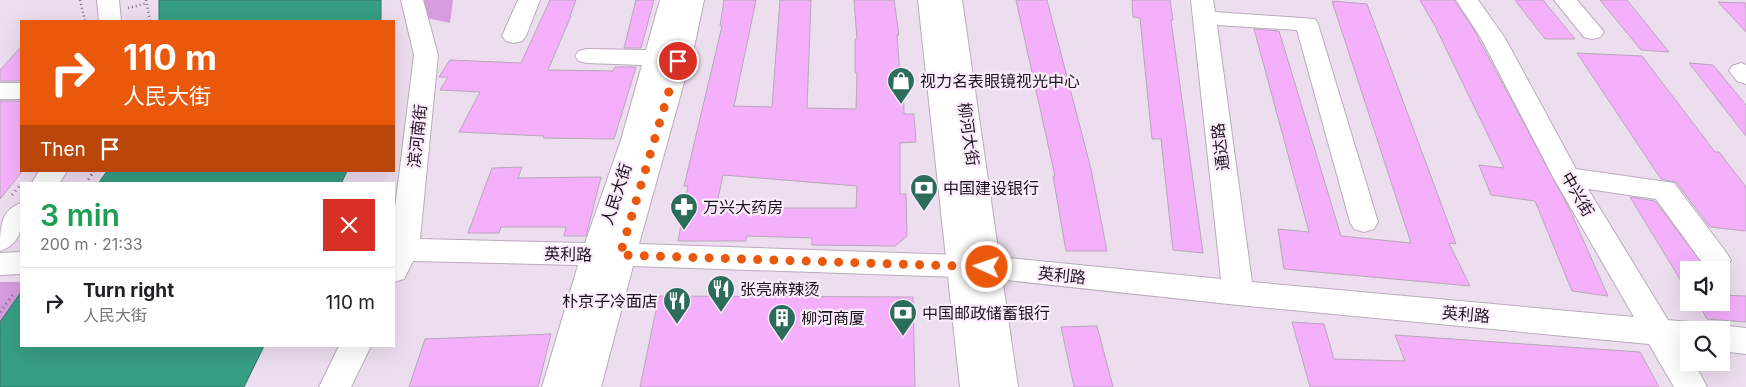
<!DOCTYPE html>
<meta charset="utf-8">
<style>
:root{--surface:#fff;--page:#f2f2f2;--text:#202124;--muted:#757577;--line:#e0e0e0}
body{margin:0;font-family:Inter,"Noto Sans SC",sans-serif;background:var(--page);color:var(--text);height:100vh;display:flex;flex-direction:column;font-size:19px;white-space:nowrap}
*{box-sizing:border-box;margin:0}
p{font-size:16px;color:var(--muted)}
.icon{flex:none;width:28px;height:28px;fill:none;stroke:currentColor;stroke-width:2;stroke-linecap:round;stroke-linejoin:round}
.map{position:relative;flex:1;overflow:hidden}
.drawer{position:absolute;left:20px;top:182px;width:375px;height:165px;display:flex;flex-direction:column;background:var(--surface);border-radius:0px;box-shadow:0 5px 20px #0002}
.drawer>*{flex:none}
.banner{position:absolute;left:20px;top:20px;width:375px;height:152px;border-radius:0px;box-shadow:0 5px 20px #0002;background:#ea580c;color:#fff;overflow:hidden}
.buttons{position:absolute;left:1680px;top:261px;display:grid;gap:10px}
.buttons a{display:grid;place-items:center;width:50px;height:50px;border-radius:0px;background:var(--surface);box-shadow:0 5px 20px #0002;font-size:25px}
.pin{position:absolute;display:grid;place-items:center;width:42px;height:42px;color:#fff;margin:-21px;border:2px solid #fff;border-radius:50%;box-shadow:0 1px 5px #0007}
.me{position:absolute;width:55px;margin:-28px;rotate:273deg;stroke-linejoin:round;filter:drop-shadow(0 0 4px #0008)}
.turn{display:flex;align-items:center;gap:18px;height:105px;padding:0 20px;font-size:22px}
.turn .icon{width:65px;height:65px;stroke-width:2.5}
.turn b{display:block;font-size:35px;line-height:42px}
.then{display:flex;align-items:center;height:48px;padding:0 20px;background:#0003;gap:10px;font-size:19px}
.round{display:grid;place-items:center;flex:none;width:52px;height:52px;border-radius:0px;background:var(--page)}
.summary{display:flex;align-items:center;justify-content:space-between;height:85px;padding:0 20px}
h1{font-size:30px;font-weight:600;line-height:38px;color:#1e9e55}
ul{padding:0;list-style:none}
li{display:flex;align-items:center;gap:15px;height:70px;padding:0 20px;border-top:1px solid var(--line)}
li div{flex:1}
li b{display:block;font-size:19px}
li em{font-style:normal}
.map>svg:first-child{display:block}
.green{fill:#d69cdd}
.water{fill:#379e84;stroke:#2e7564}
.building{fill:#f5b0fc;stroke:#b6a8b8;fill-rule:evenodd}
.lines{fill:none;stroke-linecap:round;stroke-linejoin:round}
.minor-casing{stroke:#b9abbb;stroke-width:2}
.major-casing{stroke:#b9abbb;stroke-width:2}
.path-far1{stroke:#7c737e;stroke-width:2.5;stroke-dasharray:1 3;stroke-linecap:butt}
.path{stroke:#7c737e;stroke-width:3;stroke-dasharray:1 4;stroke-linecap:butt}
.minor{fill:#fff;fill-rule:evenodd}
.major{fill:#fff;fill-rule:evenodd}
.route{stroke:#ea580c;stroke-width:9;stroke-dasharray:0 16.2}
.labels{text-anchor:middle;stroke-width:4.5;stroke-linejoin:round;paint-order:stroke}
.poi-label{font-size:16px;fill:#1a151b;stroke:#fbebfc;text-anchor:start}
.street-label{font-size:16px;fill:#1a151b;stroke:#fbebfc}
</style>
<div class="map">
<svg width="1746" height="387" viewBox="0 0 1746 387">
<rect width="100%" height="100%" fill="#eddeef"/>
<path class="green" d="M 416,0 L 453,0 L 450,23 L 422,17 Z
M 0,282 L 21,282 L 21,292 L 0,322 Z"/>
<path class="water" d="M 159,0 L 381,0 L 381,21 L 159,21 Z
M 107,171 L 347,171 L 341,184 L 98,184 Z
M 21,292 L 21,346 L 264,346 L 244,387 L 0,387 L 0,322 Z"/>
<path class="building" d="M 550,0 L 576,0 L 570,16 L 571,16 L 548,70 L 613,71 L 615,67 L 636,67 L 614,139 L 543,138 L 544,136 L 459,132 L 480,92 L 440,90 L 448,77 L 439,77 L 450,60 L 521,63 Z
M 636,0 L 654,0 L 641,48 L 624,48 Z
M 724,0 L 756,0 L 734,106 L 772,107 L 780,0 L 811,0 L 807,108 L 856,109 L 857,73 L 855,73 L 855,39 L 857,39 L 854,0 L 894,0 L 899,35 L 897,35 L 900,76 L 903,76 L 904,114 L 914,114 L 916,142 L 900,143 L 900,194 L 906,194 L 907,236 L 895,246 L 812,245 L 812,238 L 747,236 L 746,241 L 678,241 L 688,186 L 684,186 L 722,26 L 720,26 ZM 723,175 L 857,186 L 856,208 L 716,208 Z
M 1016,0 L 1047,0 L 1091,169 L 1107,251 L 1066,251 L 1053,176 L 1055,176 Z
M 1132,0 L 1170,0 L 1173,20 L 1171,20 L 1203,253 L 1173,250 L 1161,139 L 1152,139 L 1140,18 L 1133,17 Z
M 1420,0 L 1454,0 L 1474,30 L 1569,208 L 1608,296 L 1572,291 L 1535,201 L 1491,195 L 1479,165 L 1504,168 L 1435,26 Z
M 1515,0 L 1543,0 L 1575,39 L 1545,39 Z
M 1600,0 L 1627,0 L 1669,52 L 1641,50 Z
M 1332,1 L 1367,4 L 1456,244 L 1449,243 L 1470,286 L 1284,269 L 1278,229 L 1309,232 L 1254,29 L 1279,31 L 1341,236 L 1411,243 Z
M 1718,2 L 1746,3 L 1746,32 Z
M 21,47 L 21,81 L 0,81 L 0,70 Z
M 1577,53 L 1642,56 L 1715,152 L 1719,152 L 1746,187 L 1746,231 L 1710,227 L 1676,182 L 1661,179 Z
M 1689,63 L 1713,65 L 1746,105 L 1746,136 Z
M 0,101 L 21,101 L 21,173 L 0,199 Z
M 522,167 L 518,178 L 601,177 L 586,236 L 564,236 L 566,227 L 501,227 L 499,233 L 468,233 L 492,168 Z
M 1630,197 L 1655,201 L 1707,270 L 1689,270 L 1689,294 Z
M 1721,295 L 1746,296 L 1746,322 L 1707,319 L 1697,302 L 1721,302 Z
M 659,296 L 913,297 L 915,387 L 640,387 Z
M 1292,322 L 1324,324 L 1334,359 L 1405,361 L 1395,335 L 1640,352 L 1659,387 L 1310,387 Z
M 1097,326 L 1113,387 L 1074,387 L 1061,327 Z
M 551,334 L 538,387 L 409,387 L 425,339 Z"/>
<g class="lines">
<defs>
<path id="minor" d="M 97,0 L 119,0 L 121,21 L 99,21 Z
M 401,0 L 423,0 L 438,55 L 420,239 L 585,243 L 621,140 L 642,65 L 587,63 L 579,61 L 575,56 L 579,51 L 587,49 L 646,50 L 660,0 L 704,0 L 695,43 L 639,244 L 987,256 L 1221,279 L 1191,0 L 1213,0 L 1215,12 L 1315,19 L 1318,24 L 1378,222 L 1374,229 L 1364,232 L 1354,229 L 1350,222 L 1297,30 L 1217,25 L 1252,282 L 1634,317 L 1553,177 L 1481,38 L 1456,0 L 1478,0 L 1505,38 L 1576,169 L 1674,183 L 1726,252 L 1731,260 L 1726,268 L 1720,270 L 1706,268 L 1656,199 L 1588,189 L 1668,320 L 1689,322 L 1700,326 L 1702,330 L 1689,330 L 1689,348 L 1685,347 L 1689,354 L 1689,362 L 1694,362 L 1707,387 L 1674,387 L 1649,344 L 1238,305 L 987,278 L 633,266 L 601,387 L 542,387 L 578,265 L 413,261 L 404,279 L 394,282 L 394,216 L 414,55 Z
M 518,0 L 540,0 L 526,36 L 522,41 L 514,43 L 506,41 L 502,36 Z
M 1554,0 L 1577,0 L 1604,32 L 1600,37 L 1592,39 L 1584,37 Z
M 1741,63 L 1746,65 L 1746,84 L 1737,81 L 1729,71 L 1732,66 Z
M 0,83 L 21,83 L 21,99 L 0,99 Z
M 39,171 L 67,171 L 59,184 L 31,184 Z
M 21,203 C 22,224 24,243 0,251 C 0,229 0,210 21,203 Z
M 21,252 L 21,274 L 0,275 L 0,253 Z
M 1721,325 L 1746,328 L 1746,354 L 1721,351 L 1721,330 L 1709,330 Z
M 339,346 L 371,346 L 351,387 L 319,387 Z"/>
<path id="major" d="M 918,0 L 962,0 L 1018,387 L 960,387 Z"/>
</defs>
<use href="#minor" class="minor-casing"/>
<use href="#major" class="major-casing"/>
<path class="path-far1" d="M 80,0 L 85,21
M 146,0 L 150,21
M 128,8 L 147,3
M 91,175 L 94,171"/>
<path class="path" d="M 86,184 L 92,174
M 12,195 L 21,184
M 0,312 L 15,292"/>
<use href="#minor" class="minor"/>
<use href="#major" class="major"/>
</g>
<g class="lines">
<path class="route" d="M 678,61 L 620,255 L 987,267"/>
</g>
<defs>
<symbol id="shop-pin" viewBox="-11 -11 22 30"><path d="M0 17L-7.5 6A9.5 9.5 0 1 1 7.5 6Z" fill="#2b6c5a" stroke="#fbebfc"/><path d="M-5-2.5h2.3a2.7 3.5 0 0 1 5.4 0H5L5.5 6h-11ZM-1.5-2.5h3a1.5 2.3 0 0 0-3 0Z" fill="#fff"/></symbol>
<symbol id="bank-pin" viewBox="-11 -11 22 30"><path d="M0 17L-7.5 6A9.5 9.5 0 1 1 7.5 6Z" fill="#2b6c5a" stroke="#fbebfc"/><path d="M-6-4H6V4H-6ZM0-2.3a2.3 2.3 0 1 0 0 4.6a2.3 2.3 0 1 0 0-4.6Z" fill="#fff"/></symbol>
<symbol id="pharmacy-pin" viewBox="-11 -11 22 30"><path d="M0 17L-7.5 6A9.5 9.5 0 1 1 7.5 6Z" fill="#2b6c5a" stroke="#fbebfc"/><path d="M-2-6h4v4h4v4h-4v4h-4v-4h-4v-4h4Z" fill="#fff"/></symbol>
<symbol id="restaurant-pin" viewBox="-11 -11 22 30"><path d="M0 17L-7.5 6A9.5 9.5 0 1 1 7.5 6Z" fill="#2b6c5a" stroke="#fbebfc"/><path d="M-5-6h1v4h1v-4h1v4h1v-4h1v5L-1.5 .5V6h-2V.5L-5-1ZM5-6V6H3V1.5H1.5Q1.5-4 5-6Z" fill="#fff"/></symbol>
<symbol id="building-pin" viewBox="-11 -11 22 30"><path d="M0 17L-7.5 6A9.5 9.5 0 1 1 7.5 6Z" fill="#2b6c5a" stroke="#fbebfc"/><path d="M-4-6H4V6H1V3H-1V6H-4ZM-2.5-4.3h1.7v1.8h-1.7ZM.8-4.3h1.7v1.8H.8ZM-2.5-1h1.7V.8h-1.7ZM.8-1h1.7V.8H.8Z" fill="#fff"/></symbol>
</defs>
<g fill-rule="evenodd">
<use href="#shop-pin" x="885" y="65" width="32" height="43"/>
<use href="#bank-pin" x="908" y="172" width="32" height="43"/>
<use href="#pharmacy-pin" x="668" y="191" width="32" height="43"/>
<use href="#restaurant-pin" x="705" y="273" width="32" height="43"/>
<use href="#restaurant-pin" x="661" y="285" width="32" height="43"/>
<use href="#bank-pin" x="887" y="297" width="32" height="43"/>
<use href="#building-pin" x="766" y="302" width="32" height="43"/>
</g>
<g class="labels">
<g class="poi-label">
<text x="920" y="87">视力名表眼镜视光中心</text>
<text x="943" y="194">中国建设银行</text>
<text x="703" y="213">万兴大药房</text>
<text x="740" y="295">张亮麻辣烫</text>
<text x="658" y="307" text-anchor="end">朴京子冷面店</text>
<text x="922" y="319">中国邮政储蓄银行</text>
<text x="801" y="324">柳河商厦</text>
</g>
<g class="street-label">
<text transform="translate(969 134) rotate(82)" y="6">柳河大街</text>
<text transform="translate(417 136) rotate(-84)" y="6">滨河南街</text>
<text transform="translate(1220 147) rotate(-97)" y="6">通达路</text>
<text transform="translate(616 194) rotate(-72)" y="6">人民大街</text>
<text transform="translate(1578 194) rotate(60)" y="6">中兴街</text>
<text transform="translate(568 254) rotate(1)" y="6">英利路</text>
<text transform="translate(1062 275) rotate(6)" y="6">英利路</text>
<text transform="translate(1466 314) rotate(5)" y="6">英利路</text>
</g>
</g>
</svg>
<div class="buttons">
<a><svg class="icon" aria-label="sound" viewBox="0 0 24 24"><path d="M4 9h4l5-4v14l-5-4H4zM17 9q2 3 0 6"/></svg></a>
<a><svg class="icon" aria-label="search" viewBox="0 0 24 24"><circle cx="10" cy="10" r="6"/><path d="M15 15l6 6"/></svg></a>
</div>
<div class="pin" style="left:678px;top:61px;background:#d93025"><svg class="icon" aria-label="arrive" viewBox="0 0 24 24"><path d="M6 21V4h12l-3 4 3 4H6"/></svg></div>
<svg class="me" style="left:987px;top:267px" viewBox="-20 -20 40 40"><circle r="17" fill="#ea580c" stroke="#fff" stroke-width="3"/><path d="M0-11L8 9 0 5-8 9z" fill="#fff"/></svg>
<div class="banner">
<div class="turn"><svg class="icon" aria-label="right" viewBox="0 0 24 24"><path d="M7 20v-9h11M14 6l5 5-5 5"/></svg><div><b>110 m</b>人民大街</div></div>
<div class="then">Then<svg class="icon" aria-label="arrive" viewBox="0 0 24 24"><path d="M6 21V4h12l-3 4 3 4H6"/></svg></div>
</div>
<section class="drawer">
<div class="summary"><div><h1>3 min</h1><p>200 m · 21:33</p></div><a class="round" style="background:#d93025;color:#fff"><svg class="icon" aria-label="close" viewBox="0 0 24 24"><path d="M6 6l12 12M18 6L6 18"/></svg></a></div>
<ul>
<li><svg class="icon" aria-label="right" viewBox="0 0 24 24"><path d="M7 20v-9h11M14 6l5 5-5 5"/></svg><div><b>Turn right</b><p>人民大街</p></div><em>110 m</em></li>
</ul>
</section>
</div>
